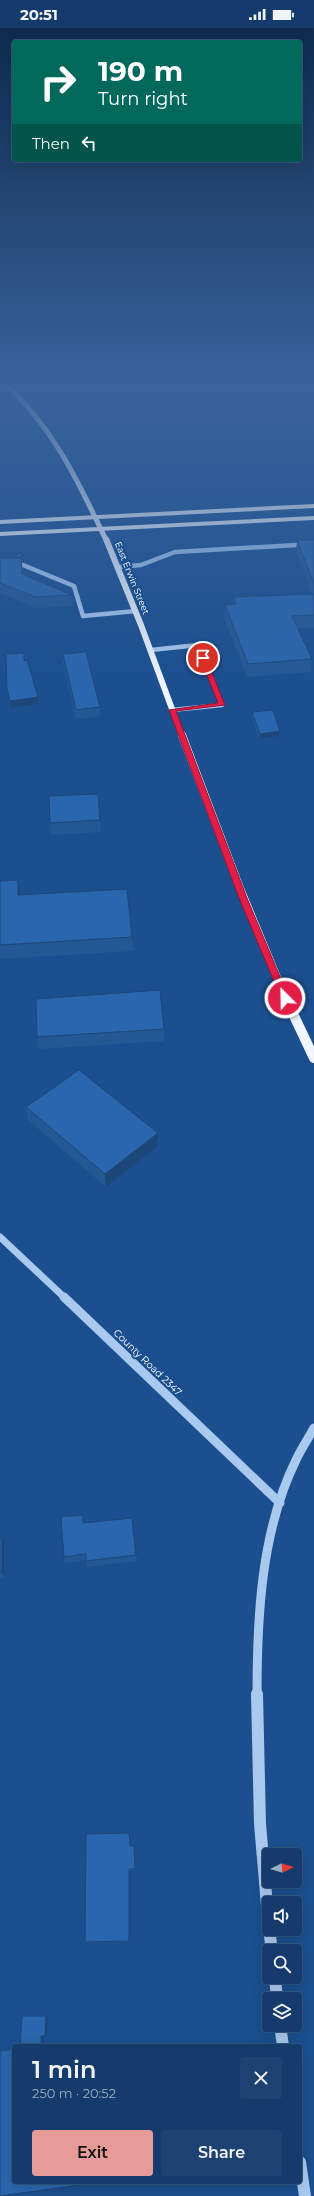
<!DOCTYPE html>
<meta charset="utf-8">
<style>
:root{--surface:#143b6b;--page:#1d4271;--text:#f1f3f6;--muted:#9dadc1;--line:#33557e;--accent:#e69b98}
body{margin:0;font-family:Montserrat,sans-serif;background:var(--page);color:var(--text);height:100vh;display:flex;flex-direction:column;font-size:15px;white-space:nowrap}
*{box-sizing:border-box;margin:0}
p{font-size:13px;color:var(--muted)}
.icon{flex:none;width:22px;height:22px;fill:none;stroke:currentColor;stroke-width:2;stroke-linecap:round;stroke-linejoin:round}
.map{position:relative;flex:1;overflow:hidden}
.drawer{position:absolute;left:12px;top:2016px;width:290px;height:140px;display:flex;flex-direction:column;background:var(--surface);border-radius:4px;box-shadow:0 4px 16px #0002,0 0 0 1px var(--line)}
.drawer>*{flex:none}
.hud{position:absolute;left:12px;top:12px;width:290px;height:122px;border-radius:4px;box-shadow:0 4px 16px #0002,0 0 0 1px var(--line);background:#00695c;color:#fff;overflow:hidden}
.needle{width:26px;rotate:85deg}
.buttons{position:absolute;left:262px;top:1820px;display:grid;gap:8px}
.buttons a{display:grid;place-items:center;width:40px;height:40px;border-radius:4px;background:var(--surface);box-shadow:0 4px 16px #0002,0 0 0 1px var(--line);font-size:20px}
.pin{position:absolute;display:grid;place-items:center;width:34px;height:34px;color:#fff;margin:-17px;border:2px solid #fff;border-radius:50%;box-shadow:0 1px 4px #0007}
.me{position:absolute;width:44px;margin:-22px;rotate:337deg;stroke-linejoin:round;filter:drop-shadow(0 0 3px #0008)}
.turn{display:flex;align-items:center;gap:14px;height:84px;padding:0 20px;font-size:18px}
.turn .icon{width:52px;height:52px;stroke-width:2.5}
.turn b{display:block;font-size:28px;line-height:34px}
.then{display:flex;align-items:center;height:38px;padding:0 20px;background:#0003;gap:8px;font-size:15px}
.round{display:grid;place-items:center;flex:none;width:42px;height:42px;border-radius:4px;background:var(--page)}
.overview{display:flex;align-items:center;justify-content:space-between;height:68px;padding:0 20px}
h1{font-size:24px;font-weight:600;line-height:30px}
.button{display:flex;gap:8px;margin-top:auto;padding:8px 20px}
.button a{flex:1;height:46px;border-radius:4px;background:var(--accent);color:#111;font-size:16px;font-weight:600;line-height:46px;text-align:center}
.button a+a{background:var(--page);color:var(--text)}
.status{display:flex;justify-content:space-between;align-items:center;height:28px;padding:0 20px;background:var(--surface);direction:ltr}
.status svg{height:11px;fill:currentColor}
.map>svg:first-child{display:block}
.lines{fill:none;stroke-linecap:round;stroke-linejoin:round}
.minor-far4{stroke:#a9c9ee;stroke-width:3.5}
.minor-far3{stroke:#a9c9ee;stroke-width:4.5}
.minor-far2{stroke:#a9c9ee;stroke-width:7}
.minor-far1{stroke:#a9c9ee;stroke-width:9}
.minor{stroke:#a9c9ee;stroke-width:12}
.major-far3{stroke:#f0f6ff;stroke-width:5}
.major-far2{stroke:#f0f6ff;stroke-width:6}
.major-far1{stroke:#f0f6ff;stroke-width:8}
.major{stroke:#f0f6ff;stroke-width:10}
.highway{fill:#fff;fill-rule:evenodd}
.wall{fill:#245895}
.shaded-wall{fill:#1d4779}
.building{fill:#2a66ad;stroke:#1d4779}
.route{fill:#e11d48;stroke:#92132f}
.labels{text-anchor:middle;stroke-width:4;stroke-linejoin:round;paint-order:stroke}
.far-street-label{font-size:9px;fill:#fff;stroke:#1b4f8f}
.street-label{font-size:10px;fill:#fff;stroke:#1b4f8f}
</style>
<div class="status"><b>20:51</b><svg viewBox="0 0 49 12"><path d="M0 12V9h3v3zM5 12V6h3v6zM10 12V3h3v9zM15 12V0h3v12zM26 1h20v11H26zM47 4h2v5h-2z"/></svg></div>
<div class="map">
<svg width="314" height="2168" viewBox="0 0 314 2168">
<rect width="100%" height="100%" fill="#1b4f8f"/>
<g class="lines">
<path class="minor-far4" d="M 142,356 C 157,364 173,362 188,356"/>
<path class="minor-far3" d="M 0,538 L 23,537 L 74,558 L 83,588 L 136,583
M 118,539 L 141,537 L 175,524 L 314,516
M 151,622 L 198,617 L 222,677 L 172,682"/>
<path class="minor-far2" d="M 0,1209 L 65,1270"/>
<path class="minor-far1" d="M 64,1269 L 280,1475
M 257,1667 C 257,1589 261,1503 296,1432 C 301,1421 308,1411 314,1400"/>
<path class="minor" d="M 257,1666 L 260,1796 L 269,1901
M 269,1901 L 272,1923
M 275,1949 L 277,1971
M 280,1997 L 283,2018
M 300,2134 L 305,2168"/>
<path class="major-far3" d="M 5,356 C 53,399 79,455 106,512"/>
<path class="major-far2" d="M 106,511 L 141,597 L 182,708"/>
<path class="major-far1" d="M 182,707 L 239,858 L 280,957"/>
<path class="major" d="M 279,956 L 314,1030"/>
<path class="highway" d="M 314,476 L 314,480 L 0,496 L 0,492 Z
M 314,488 L 314,492 L 0,508 L 0,504 Z"/>
</g>
<path class="wall" d="M 297,512 L 314,512 L 314,600 L 298,600 L 312,631 L 311,644 L 247,649 L 224,590 L 225,577 L 234,576 L 234,569 L 312,566 L 296,524 Z
M 21,525 L 23,546 L 72,567 L 73,578 L 36,580 L 0,565 L 0,530 L 12,530 L 12,529 Z
M 63,626 L 100,679 L 100,688 L 76,691 L 63,635 Z
M 24,633 L 39,676 L 11,680 L 8,668 L 7,661 Z
M 252,684 L 279,708 L 259,711 L 252,689 Z
M 100,792 L 101,804 L 51,807 L 50,795 Z
M 0,853 L 20,867 L 132,909 L 133,923 L 0,931 Z
M 164,1001 L 164,1013 L 38,1021 L 37,1009 Z
M 26,1079 L 158,1105 L 158,1118 L 106,1159 L 28,1092 Z
M 84,1495 L 136,1527 L 137,1533 L 87,1539 L 86,1532 L 65,1535 L 64,1529 Z
M 0,1510 L 4,1516 L 4,1550 L 0,1550 Z
M 129,1805 L 130,1818 L 135,1820 L 135,1842 L 129,1843 L 129,1914 L 86,1915 L 85,1914 Z
M 25,1987 L 48,1988 L 47,2007 L 43,2008 L 22,1988 Z
M 14,2020 L 14,2154 L 0,2168 L 0,2022 Z"/>
<path class="shaded-wall" d="M 38,669 L 39,676 L 11,680 L 10,673 Z
M 280,703 L 279,708 L 259,711 L 260,706 Z
M 18,852 L 20,866 L 20,881 L 18,867 Z
M 158,1105 L 158,1118 L 106,1159 L 105,1146 Z
M 2,1510 L 4,1516 L 4,1550 L 2,1544 Z
M 46,1988 L 48,1988 L 47,2007 L 45,2008 Z
M 43,2007 L 44,2018 L 41,2018 L 41,2008 Z"/>
<path class="building" d="M 297,512 L 314,512 L 314,556 Z
M 21,525 L 22,529 L 12,529 Z
M 0,530 L 21,530 L 22,546 L 72,567 L 36,569 L 0,555 Z
M 314,566 L 314,587 L 292,588 L 312,631 L 248,636 L 225,577 L 236,576 L 234,569 Z
M 86,624 L 100,679 L 76,682 L 63,626 Z
M 24,625 L 24,633 L 27,632 L 38,669 L 10,673 L 7,661 L 6,626 Z
M 273,682 L 280,703 L 260,706 L 252,684 Z
M 98,766 L 100,792 L 50,795 L 49,768 Z
M 18,852 L 18,867 L 127,861 L 132,909 L 0,917 L 0,853 Z
M 160,962 L 164,1001 L 37,1009 L 36,971 Z
M 79,1042 L 158,1105 L 105,1146 L 26,1079 Z
M 83,1487 L 83,1495 L 132,1490 L 136,1527 L 86,1533 L 86,1526 L 64,1529 L 61,1489 Z
M 0,1510 L 2,1510 L 2,1544 L 0,1544 Z
M 129,1805 L 130,1818 L 134,1818 L 135,1841 L 129,1841 L 129,1913 L 85,1914 L 86,1806 Z
M 22,1988 L 46,1988 L 45,2008 L 41,2008 L 41,2018 L 20,2018 Z
M 14,2021 L 14,2154 L 80,2154 L 80,2157 L 0,2168 L 0,2023 Z"/>
<linearGradient id="sky" x2="0" y2="1"><stop stop-color="#0f2b4f"/><stop offset="0.54" stop-color="#39639b"/><stop offset="1" stop-color="#39639b" stop-opacity="0"/></linearGradient>
<rect width="314" height="659" fill="url(#sky)"/>
<path class="route" d="M 203,628 L 206,630 L 225,677 L 176,683 L 247,870 L 289,970 L 285,973 L 281,970 L 239,870 L 169,682 L 218,675 L 200,630 Z"/>
<g class="labels">
<g class="far-street-label">
<text transform="translate(132 550) rotate(68)" y="3">East Erwin Street</text>
</g>
<g class="street-label">
<text transform="translate(148 1334) rotate(44)" y="4">County Road 2347</text>
</g>
</g>
</svg>
<div class="buttons">
<a><svg class="needle" viewBox="-14 -14 28 28"><path d="M0-13l5 13h-10z" fill="#e53935"/><path d="M0 13l5-13h-10z" fill="#9dadc1"/></svg></a>
<a><svg class="icon" aria-label="sound" viewBox="0 0 24 24"><path d="M4 9h4l5-4v14l-5-4H4zM17 9q2 3 0 6"/></svg></a>
<a><svg class="icon" aria-label="search" viewBox="0 0 24 24"><circle cx="10" cy="10" r="6"/><path d="M15 15l6 6"/></svg></a>
<a><svg class="icon" aria-label="layers" viewBox="0 0 24 24"><path d="M12 4l9 5-9 5-9-5zM3 14l9 5 9-5"/></svg></a>
</div>
<div class="pin" style="left:203px;top:630px;background:#d93025"><svg class="icon" aria-label="arrive" viewBox="0 0 24 24"><path d="M6 21V4h12l-3 4 3 4H6"/></svg></div>
<svg class="me" style="left:285px;top:970px" viewBox="-20 -20 40 40"><circle r="17" fill="#e11d48" stroke="#fff" stroke-width="3"/><path d="M0-11L8 9 0 5-8 9z" fill="#fff"/></svg>
<div class="hud">
<div class="turn"><svg class="icon" aria-label="right" viewBox="0 0 24 24"><path d="M7 20v-9h11M14 6l5 5-5 5"/></svg><div><b>190 m</b>Turn right</div></div>
<div class="then">Then<svg class="icon" aria-label="left" viewBox="0 0 24 24"><path d="M17 20v-9H6M10 6l-5 5 5 5"/></svg></div>
</div>
<section class="drawer">
<div class="overview"><div><h1>1 min</h1><p>250 m · 20:52</p></div><a class="round"><svg class="icon" aria-label="close" viewBox="0 0 24 24"><path d="M6 6l12 12M18 6L6 18"/></svg></a></div>
<div class="button"><a>Exit</a><a>Share</a></div>
</section>
</div>
